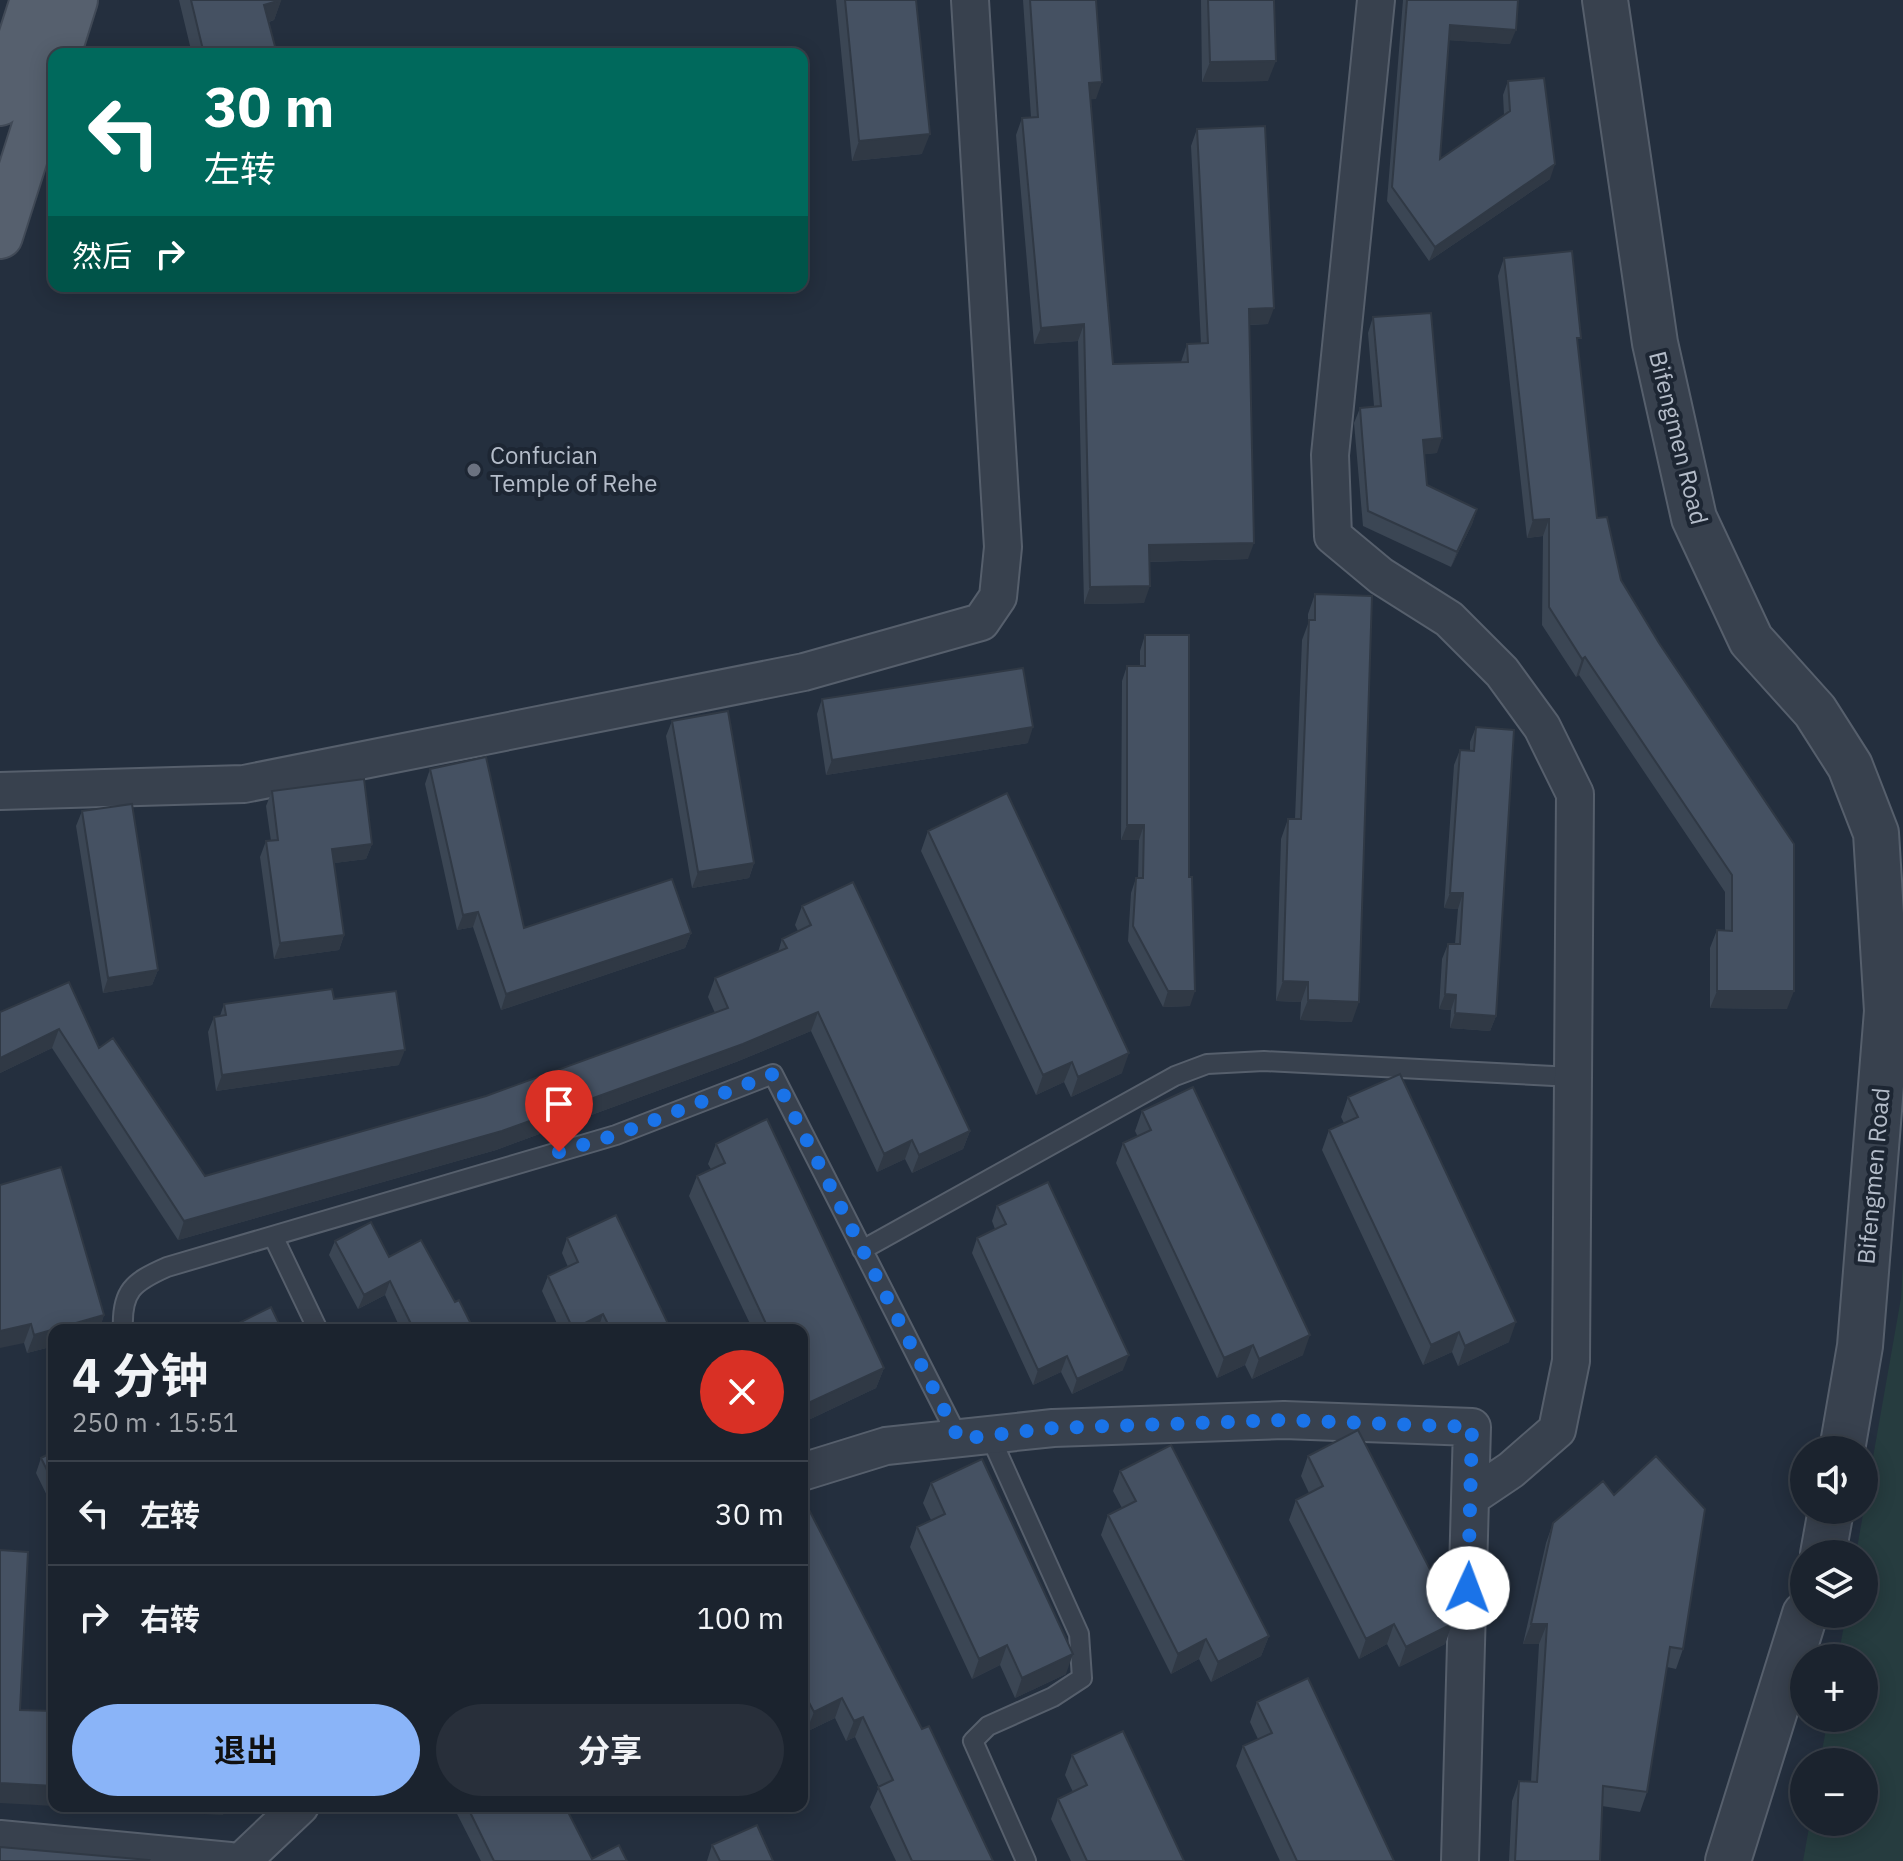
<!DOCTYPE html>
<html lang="zh">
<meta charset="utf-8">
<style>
:root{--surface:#1b232e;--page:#282f3a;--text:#f1f3f6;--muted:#a0a4aa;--line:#39404a;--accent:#8ab4f8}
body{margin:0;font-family:"IBM Plex Sans","Noto Sans SC",sans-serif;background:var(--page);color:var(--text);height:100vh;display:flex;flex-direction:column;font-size:30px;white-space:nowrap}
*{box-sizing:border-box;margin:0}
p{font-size:26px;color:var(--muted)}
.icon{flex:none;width:44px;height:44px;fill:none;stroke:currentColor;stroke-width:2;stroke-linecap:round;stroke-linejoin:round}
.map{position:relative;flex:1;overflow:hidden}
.panel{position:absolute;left:48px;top:1324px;width:760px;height:488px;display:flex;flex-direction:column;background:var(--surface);border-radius:16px;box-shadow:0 4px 20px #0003,0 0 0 2px var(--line)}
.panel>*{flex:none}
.hud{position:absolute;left:48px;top:48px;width:760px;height:244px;border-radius:16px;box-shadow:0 4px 20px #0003,0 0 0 2px var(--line);background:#00695c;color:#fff;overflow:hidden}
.buttons{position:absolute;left:1790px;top:1436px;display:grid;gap:16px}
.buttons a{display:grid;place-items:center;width:88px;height:88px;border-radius:50%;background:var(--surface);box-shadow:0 4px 20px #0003,0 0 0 2px var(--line);font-size:40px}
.pin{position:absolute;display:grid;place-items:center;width:68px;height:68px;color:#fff;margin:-82px -34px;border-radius:50% 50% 50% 0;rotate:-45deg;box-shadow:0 0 8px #0007}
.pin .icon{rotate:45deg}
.me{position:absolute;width:88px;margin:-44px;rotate:2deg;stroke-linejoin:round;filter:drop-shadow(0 0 6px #0008)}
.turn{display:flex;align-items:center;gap:28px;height:168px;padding:0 24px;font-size:36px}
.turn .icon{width:104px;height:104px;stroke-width:2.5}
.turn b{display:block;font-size:56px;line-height:68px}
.then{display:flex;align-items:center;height:76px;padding:0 24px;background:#0003;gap:16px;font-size:30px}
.round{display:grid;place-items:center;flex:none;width:84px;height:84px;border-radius:42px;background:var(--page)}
.overview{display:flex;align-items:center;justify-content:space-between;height:136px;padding:0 24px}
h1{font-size:48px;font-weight:700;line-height:60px}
.primary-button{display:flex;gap:16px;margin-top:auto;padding:16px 24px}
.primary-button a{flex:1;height:92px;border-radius:48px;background:var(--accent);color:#111;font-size:32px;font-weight:700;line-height:92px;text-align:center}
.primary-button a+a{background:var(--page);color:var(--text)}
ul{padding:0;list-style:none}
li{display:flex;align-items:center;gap:24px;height:104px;padding:0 24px;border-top:2px solid var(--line)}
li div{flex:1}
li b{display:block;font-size:30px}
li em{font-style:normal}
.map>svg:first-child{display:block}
.green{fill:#263c3f}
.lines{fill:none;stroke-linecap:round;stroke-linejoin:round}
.service-casing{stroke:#565f6c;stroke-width:22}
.minor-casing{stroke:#565f6c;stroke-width:40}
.tertiary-casing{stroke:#565f6c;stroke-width:48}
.primary-casing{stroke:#414a57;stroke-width:48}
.service{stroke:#38414e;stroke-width:18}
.minor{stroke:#38414e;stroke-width:36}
.tertiary{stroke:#38414e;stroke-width:44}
.primary{stroke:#56606e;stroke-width:44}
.wall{fill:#3b4654}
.shaded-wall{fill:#303945}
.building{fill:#455162;stroke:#303945;stroke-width:2}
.route{stroke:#1a73e8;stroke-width:14;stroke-dasharray:0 25.2}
.worship-dot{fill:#6b7280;stroke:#1d2633;stroke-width:3}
.labels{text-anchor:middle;stroke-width:8;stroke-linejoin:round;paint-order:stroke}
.street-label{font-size:24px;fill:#b4bcc9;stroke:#1d2633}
.poi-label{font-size:24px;fill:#b4bcc9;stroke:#1d2633;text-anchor:start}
</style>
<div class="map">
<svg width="1903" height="1861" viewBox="0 0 1903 1861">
<rect width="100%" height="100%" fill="#242f3e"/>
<path class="green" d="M 1903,1263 L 1903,1861 L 1803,1861 L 1810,1822 L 1864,1822 L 1864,1762 L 1820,1762 L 1828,1718 L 1864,1718 L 1864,1658 L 1838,1658 L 1846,1614 L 1864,1614 L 1864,1554 L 1856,1554 L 1901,1298 Z"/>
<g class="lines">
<defs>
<path id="service" d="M 273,1236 L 318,1330
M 862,1250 L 1175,1076 L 1207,1064 L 1264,1061 L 1573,1077
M 123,1330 C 121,1291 133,1282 167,1267 L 616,1135 L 773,1074 L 959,1439
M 990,1436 L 1079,1634 L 1082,1678 L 1053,1697 L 988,1726 L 973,1741 L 1026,1861"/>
<path id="minor" d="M 1376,0 L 1330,455 L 1333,536 L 1381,576 L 1449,619 L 1502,672 L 1542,727 L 1575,794 L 1571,1361 L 1557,1430 L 1511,1470 L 1471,1497
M 0,791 L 244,784 L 804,672 L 981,622 L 998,597 L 1003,547 L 970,0
M 802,1472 L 886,1446 L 1053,1428 L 1284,1420 L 1472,1427 L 1460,1861
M 0,1839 L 230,1861
M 242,1861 L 300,1806"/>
<path id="tertiary" d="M 1605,0 L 1655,343 L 1694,518 L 1751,640 L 1815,711 L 1850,766 L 1876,833 L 1887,1011 L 1860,1346 L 1842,1450
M 1823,1554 L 1831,1510
M 1728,1861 L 1805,1614"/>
<path id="primary" d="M 58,54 L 75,0
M 0,103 L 33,0
M 0,236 L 54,66"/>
</defs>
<use href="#service" class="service-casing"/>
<use href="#minor" class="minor-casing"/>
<use href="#tertiary" class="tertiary-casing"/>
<use href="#primary" class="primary-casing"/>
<use href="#service" class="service"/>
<use href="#minor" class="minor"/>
<use href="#tertiary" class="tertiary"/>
<use href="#primary" class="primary"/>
</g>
<path class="wall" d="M 179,0 L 281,0 L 274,20 L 269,22 L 277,54 L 192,54 Z
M 836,0 L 916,0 L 922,154 L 852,161 Z
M 1023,0 L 1096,0 L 1096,99 L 1090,99 L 1113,364 L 1181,362 L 1187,344 L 1201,344 L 1191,146 L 1197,129 L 1268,324 L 1249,325 L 1248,559 L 1150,562 L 1144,603 L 1084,604 L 1078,341 L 1034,344 L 1016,135 L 1022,118 L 1031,117 Z
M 1201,0 L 1274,0 L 1268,81 L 1202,82 Z
M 1403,0 L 1518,0 L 1510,44 L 1449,40 L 1440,159 L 1504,115 L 1503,95 L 1508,81 L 1550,179 L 1429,261 L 1387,201 Z
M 1504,258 L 1578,347 L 1597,518 L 1787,1009 L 1710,1008 L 1710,948 L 1717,930 L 1725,931 L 1725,892 L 1579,675 L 1576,677 L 1542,625 L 1543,536 L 1527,538 L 1498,276 Z
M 1373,317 L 1437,453 L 1424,454 L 1427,485 L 1477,509 L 1472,524 L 1451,567 L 1363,526 L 1354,423 L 1360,408 L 1374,406 L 1368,333 Z
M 1315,594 L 1352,1022 L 1300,1020 L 1301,1002 L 1276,1001 L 1281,839 L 1288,819 L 1295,819 L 1302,640 L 1308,624 L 1308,614 Z
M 1145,635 L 1189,877 L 1190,1006 L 1163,1007 L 1128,941 L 1131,893 L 1136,878 L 1138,878 L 1139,840 L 1121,840 L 1122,681 L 1127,666 L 1140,666 L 1140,651 Z
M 822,699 L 1028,743 L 826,775 L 817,714 Z
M 672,721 L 754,863 L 749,878 L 692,888 L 666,736 Z
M 1476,727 L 1496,1016 L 1490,1031 L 1450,1028 L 1451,1010 L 1439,1009 L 1442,959 L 1448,944 L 1455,944 L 1458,909 L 1444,908 L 1454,765 L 1460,750 L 1470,750 L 1470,742 Z
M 430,769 L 524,928 L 691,933 L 685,948 L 501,1010 L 473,927 L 457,930 L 425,784 Z
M 272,791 L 372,844 L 366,859 L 334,863 L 344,935 L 339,950 L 274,959 L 260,857 L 266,841 L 271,841 L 266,806 Z
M 82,811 L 158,970 L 152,985 L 103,993 L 76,826 Z
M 928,831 L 1122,1073 L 1071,1097 L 1064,1082 L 1036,1095 L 921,851 Z
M 802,906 L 970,1131 L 963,1149 L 912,1173 L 905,1159 L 877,1172 L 811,1031 L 736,1062 L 496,1150 L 178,1240 L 52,1048 L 0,1073 L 0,1012 L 69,982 L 99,1048 L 205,1176 L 486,1096 L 715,1013 L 708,997 L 715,978 L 778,952 L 782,939 L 798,931 L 795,925 Z
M 334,999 L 399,1065 L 216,1091 L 208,1032 L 214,1017 L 220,1016 L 224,1004 Z
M 1348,1097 L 1509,1342 L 1458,1366 L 1452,1352 L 1423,1365 L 1322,1150 L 1329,1130 L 1344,1123 L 1341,1117 Z
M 1142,1111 L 1303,1355 L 1252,1379 L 1245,1365 L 1217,1378 L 1116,1163 L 1123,1143 L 1138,1137 L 1135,1131 Z
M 716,1144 L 884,1368 L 876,1388 L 802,1423 L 802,1330 L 753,1330 L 689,1196 L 697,1176 L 711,1169 L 708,1164 Z
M 0,1185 L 104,1315 L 99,1330 L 54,1330 L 54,1346 L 27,1353 L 24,1343 Z
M 997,1206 L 1123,1370 L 1072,1394 L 1061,1372 L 1033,1385 L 972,1253 L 977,1238 L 995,1229 L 992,1221 Z
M 567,1238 L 671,1330 L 560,1330 L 542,1291 L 548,1276 L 568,1267 L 562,1253 Z
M 335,1241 L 389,1257 L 455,1302 L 474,1330 L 401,1330 L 385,1295 L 358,1309 L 329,1255 Z
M 54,1451 L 54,1510 L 36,1473 L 41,1458 Z
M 1308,1456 L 1452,1624 L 1445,1644 L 1399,1667 L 1387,1644 L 1359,1659 L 1289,1520 L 1296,1500 L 1309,1493 L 1301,1476 Z
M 1120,1471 L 1269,1636 L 1261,1656 L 1211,1682 L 1199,1659 L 1171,1674 L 1101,1535 L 1108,1515 L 1122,1508 L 1113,1491 Z
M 931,1483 L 1066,1674 L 1015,1698 L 1000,1665 L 972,1679 L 910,1547 L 917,1527 L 931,1520 L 923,1503 Z
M 802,1506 L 922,1729 L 993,1861 L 896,1861 L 870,1807 L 879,1787 L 855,1737 L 846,1741 L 835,1718 L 806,1732 L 802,1724 Z
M 1553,1523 L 1683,1649 L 1676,1669 L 1667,1667 L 1647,1792 L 1640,1812 L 1602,1806 L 1600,1861 L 1509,1861 L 1512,1801 L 1519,1781 L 1531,1782 L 1539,1644 L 1523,1644 L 1546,1543 Z
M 1257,1702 L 1394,1861 L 1280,1861 L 1236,1766 L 1243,1746 L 1258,1739 L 1250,1722 Z
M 1072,1755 L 1184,1861 L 1071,1861 L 1051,1819 L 1058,1799 L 1073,1792 L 1065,1775 Z
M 453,1806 L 565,1806 L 592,1859 L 627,1861 L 481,1861 Z
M 712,1845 L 773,1861 L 707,1861 Z"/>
<path class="shaded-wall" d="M 281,1 L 274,20 L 257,25 L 264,5 Z
M 1450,25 L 1516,30 L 1510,44 L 1444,40 Z
M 1276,61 L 1268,81 L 1202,82 L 1210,62 Z
M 1102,82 L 1096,99 L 1083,100 L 1089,83 Z
M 930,134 L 922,154 L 852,161 L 859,141 Z
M 1555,164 L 1550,179 L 1429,261 L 1435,247 Z
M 1274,308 L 1268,324 L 1243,325 L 1249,309 Z
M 1084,324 L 1078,341 L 1034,344 L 1041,328 Z
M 1442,438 L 1437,453 L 1418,455 L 1423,440 Z
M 1477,509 L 1472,524 L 1451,567 L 1457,552 Z
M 1549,519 L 1543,536 L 1527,538 L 1533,520 Z
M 1254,543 L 1248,559 L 1143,562 L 1149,545 Z
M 1150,586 L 1144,603 L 1084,604 L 1090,587 Z
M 1585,657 L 1579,675 L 1576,677 L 1582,659 Z
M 1033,727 L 1028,743 L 826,775 L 832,760 Z
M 1127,825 L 1144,825 L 1139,840 L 1121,840 Z
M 372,844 L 366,859 L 327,864 L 332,849 Z
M 754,863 L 749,878 L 692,888 L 698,872 Z
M 1450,893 L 1463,893 L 1458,909 L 1444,908 Z
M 478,912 L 473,927 L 457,930 L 463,915 Z
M 691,933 L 685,948 L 501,1010 L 506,994 Z
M 344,935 L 339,950 L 274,959 L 280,943 Z
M 158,970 L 152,985 L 103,993 L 108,978 Z
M 1283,981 L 1308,982 L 1301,1002 L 1276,1001 Z
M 1168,991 L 1195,991 L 1190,1006 L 1163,1007 Z
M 1717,991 L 1794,991 L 1787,1009 L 1710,1008 Z
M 1445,994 L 1456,995 L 1451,1010 L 1439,1009 Z
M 1308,1000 L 1359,1002 L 1352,1022 L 1300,1020 Z
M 818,1012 L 811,1031 L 736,1062 L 496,1150 L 178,1240 L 184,1221 Z
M 1455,1013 L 1496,1016 L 1490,1031 L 1450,1028 Z
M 59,1029 L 52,1048 L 0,1073 L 0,1058 Z
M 405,1050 L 399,1065 L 216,1091 L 222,1075 Z
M 1129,1053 L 1122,1073 L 1071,1097 L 1078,1077 Z
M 1072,1062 L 1064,1082 L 1036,1095 L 1043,1075 Z
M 970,1131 L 963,1149 L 912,1173 L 919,1155 Z
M 912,1140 L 905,1159 L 877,1172 L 884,1154 Z
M 390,1281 L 385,1295 L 358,1309 L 364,1295 Z
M 603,1314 L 598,1329 L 572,1330 L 573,1329 Z
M 104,1315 L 99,1330 L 54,1330 L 54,1346 L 27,1353 L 34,1335 Z
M 1516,1322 L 1509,1342 L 1458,1366 L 1465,1346 Z
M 31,1324 L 24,1343 L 0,1348 L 0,1331 Z
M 1459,1332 L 1452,1352 L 1423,1365 L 1431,1345 Z
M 1310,1335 L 1303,1355 L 1252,1379 L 1259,1359 Z
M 1253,1345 L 1245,1365 L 1217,1378 L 1224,1358 Z
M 1129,1355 L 1123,1370 L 1072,1394 L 1077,1379 Z
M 1067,1356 L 1061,1372 L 1033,1385 L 1038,1370 Z
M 884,1368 L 876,1388 L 802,1423 L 802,1412 L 804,1405 Z
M 1394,1624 L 1387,1644 L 1359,1659 L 1366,1639 Z
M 1452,1624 L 1445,1644 L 1399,1667 L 1406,1647 Z
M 1531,1624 L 1547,1624 L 1539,1644 L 1523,1644 Z
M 1269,1636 L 1261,1656 L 1211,1682 L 1218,1662 Z
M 1206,1639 L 1199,1659 L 1171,1674 L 1178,1654 Z
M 1007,1645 L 1000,1665 L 972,1679 L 979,1659 Z
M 1073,1654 L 1066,1674 L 1015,1698 L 1022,1678 Z
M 842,1698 L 835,1718 L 806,1732 L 814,1712 Z
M 863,1717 L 855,1737 L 846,1741 L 854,1721 Z
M 0,1783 L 54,1786 L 54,1806 L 226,1806 L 223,1815 L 0,1803 Z"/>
<path class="building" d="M 191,0 L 281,0 L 264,5 L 277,54 L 204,54 Z
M 845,0 L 916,0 L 930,134 L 859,141 Z
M 1030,0 L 1096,0 L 1102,82 L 1089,83 L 1113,364 L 1188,362 L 1187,344 L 1208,343 L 1197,129 L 1265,126 L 1274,308 L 1249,309 L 1254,543 L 1149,545 L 1150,586 L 1090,587 L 1084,324 L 1041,328 L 1022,118 L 1038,117 Z
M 1208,0 L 1274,0 L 1276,61 L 1210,62 Z
M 1407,0 L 1518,0 L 1516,30 L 1450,25 L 1440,159 L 1510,111 L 1508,81 L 1544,78 L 1555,164 L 1435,247 L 1392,187 Z
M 1572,251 L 1581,338 L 1577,338 L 1597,518 L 1607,517 L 1621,580 L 1659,643 L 1794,844 L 1794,991 L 1717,991 L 1717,930 L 1732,931 L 1732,875 L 1585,657 L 1582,659 L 1549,607 L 1549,519 L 1533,520 L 1504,258 Z
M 1431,313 L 1442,438 L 1423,440 L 1427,485 L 1477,509 L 1457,552 L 1368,511 L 1360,408 L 1381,406 L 1373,317 Z
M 1315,594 L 1372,596 L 1359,1002 L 1308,1000 L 1308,982 L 1283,981 L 1288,819 L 1301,819 L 1309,620 L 1315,620 Z
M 1145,635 L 1189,635 L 1189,877 L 1192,877 L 1195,991 L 1168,991 L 1133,926 L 1136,878 L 1143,878 L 1144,825 L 1127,825 L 1127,666 L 1145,666 Z
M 1023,668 L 1033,727 L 832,760 L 822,699 Z
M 728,711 L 754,863 L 698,872 L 672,721 Z
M 1476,727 L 1514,730 L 1496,1016 L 1455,1013 L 1456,995 L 1445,994 L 1448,944 L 1460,944 L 1463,893 L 1450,893 L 1460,750 L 1474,751 Z
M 486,757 L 524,928 L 672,879 L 691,933 L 506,994 L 478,912 L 463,915 L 430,769 Z
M 364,779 L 372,844 L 332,849 L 344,935 L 280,943 L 266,841 L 278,840 L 272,791 Z
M 1007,793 L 1129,1053 L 1078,1077 L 1072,1062 L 1043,1075 L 928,831 Z
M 132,804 L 158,970 L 108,978 L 82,811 Z
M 853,882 L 970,1131 L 919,1155 L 912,1140 L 884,1154 L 818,1012 L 743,1044 L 502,1131 L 184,1221 L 59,1029 L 0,1058 L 0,1012 L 69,982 L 99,1048 L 113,1038 L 205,1176 L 486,1096 L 728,1008 L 715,978 L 787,948 L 782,939 L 811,925 L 802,906 Z
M 332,989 L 334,999 L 396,991 L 405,1050 L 222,1075 L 214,1017 L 226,1015 L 224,1004 Z
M 1400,1074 L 1516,1322 L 1465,1346 L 1459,1332 L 1431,1345 L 1329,1130 L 1358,1117 L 1348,1097 Z
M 1193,1087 L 1310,1335 L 1259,1359 L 1253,1345 L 1224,1358 L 1123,1143 L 1151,1130 L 1142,1111 Z
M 767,1119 L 884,1368 L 804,1405 L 802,1400 L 802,1330 L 769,1330 L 697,1176 L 725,1163 L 716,1144 Z
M 61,1167 L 104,1315 L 34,1335 L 31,1324 L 0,1331 L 0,1185 Z
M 1048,1182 L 1129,1355 L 1077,1379 L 1067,1356 L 1038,1370 L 977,1238 L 1006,1224 L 997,1206 Z
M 616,1215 L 671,1330 L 611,1330 L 603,1314 L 573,1329 L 548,1276 L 578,1262 L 567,1238 Z
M 371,1222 L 389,1257 L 421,1240 L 455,1302 L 459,1300 L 474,1330 L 414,1330 L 390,1281 L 364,1295 L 335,1241 Z
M 271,1307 L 282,1330 L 225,1330 Z
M 1358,1430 L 1453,1614 L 1452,1624 L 1406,1647 L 1394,1624 L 1366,1639 L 1296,1500 L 1323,1486 L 1308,1456 Z
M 1171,1445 L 1269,1636 L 1218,1662 L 1206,1639 L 1178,1654 L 1108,1515 L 1136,1501 L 1120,1471 Z
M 54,1451 L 54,1484 L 41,1458 Z
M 1656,1456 L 1705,1509 L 1683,1649 L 1670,1647 L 1647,1792 L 1603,1786 L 1600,1861 L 1515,1861 L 1519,1781 L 1537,1782 L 1547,1624 L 1531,1624 L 1553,1523 L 1603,1481 L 1614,1495 Z
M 982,1459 L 1073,1654 L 1022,1678 L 1007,1645 L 979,1659 L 917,1527 L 945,1514 L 931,1483 Z
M 806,1504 L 922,1729 L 929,1726 L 993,1861 L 912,1861 L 878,1787 L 893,1780 L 863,1717 L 854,1721 L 842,1698 L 814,1712 L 802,1689 L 802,1506 Z
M 0,1550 L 28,1552 L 20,1710 L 54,1711 L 54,1786 L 0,1783 Z
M 1308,1678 L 1394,1861 L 1297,1861 L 1243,1746 L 1272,1733 L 1257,1702 Z
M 1123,1731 L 1184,1861 L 1087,1861 L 1058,1799 L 1087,1785 L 1072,1755 Z
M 467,1806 L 565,1806 L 592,1859 L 619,1845 L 627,1861 L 494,1861 Z
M 757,1825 L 773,1861 L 720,1861 L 712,1845 Z
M 0,1847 L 149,1860 L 148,1861 L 0,1861 Z"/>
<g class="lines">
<path class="route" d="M 559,1152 L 616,1135 L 773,1074 L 959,1439 L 1053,1428 L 1284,1420 L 1472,1427 L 1468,1588"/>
</g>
<circle class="worship-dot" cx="474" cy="470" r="8"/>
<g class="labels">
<g class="street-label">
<text transform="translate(1678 438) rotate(76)" y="8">Bifengmen Road</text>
<text transform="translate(1874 1176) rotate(-85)" y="8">Bifengmen Road</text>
</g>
<g class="poi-label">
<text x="490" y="464">Confucian<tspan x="490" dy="28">Temple of Rehe</tspan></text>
</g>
</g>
</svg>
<div class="buttons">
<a><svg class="icon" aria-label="sound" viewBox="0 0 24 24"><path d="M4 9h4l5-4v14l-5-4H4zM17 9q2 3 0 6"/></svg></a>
<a><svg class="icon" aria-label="layers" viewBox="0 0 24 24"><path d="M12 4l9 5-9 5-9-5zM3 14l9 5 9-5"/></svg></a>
<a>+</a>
<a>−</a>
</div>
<div class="pin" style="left:559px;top:1152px;background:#d93025"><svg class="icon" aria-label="arrive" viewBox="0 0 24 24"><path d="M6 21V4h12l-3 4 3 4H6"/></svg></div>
<svg class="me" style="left:1468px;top:1588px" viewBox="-20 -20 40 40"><circle r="19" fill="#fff"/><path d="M0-13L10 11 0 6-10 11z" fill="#1a73e8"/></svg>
<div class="hud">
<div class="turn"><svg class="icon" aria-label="left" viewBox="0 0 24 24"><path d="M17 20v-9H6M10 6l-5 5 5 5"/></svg><div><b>30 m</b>左转</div></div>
<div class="then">然后<svg class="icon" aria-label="right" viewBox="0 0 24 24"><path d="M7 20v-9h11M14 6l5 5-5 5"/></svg></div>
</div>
<section class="panel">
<div class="overview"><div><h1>4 分钟</h1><p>250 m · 15:51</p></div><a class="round" style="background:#d93025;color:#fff"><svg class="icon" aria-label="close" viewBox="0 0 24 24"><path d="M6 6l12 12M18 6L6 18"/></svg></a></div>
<ul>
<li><svg class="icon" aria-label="left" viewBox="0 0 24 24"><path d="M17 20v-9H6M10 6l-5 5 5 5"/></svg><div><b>左转</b></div><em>30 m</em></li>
<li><svg class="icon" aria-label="right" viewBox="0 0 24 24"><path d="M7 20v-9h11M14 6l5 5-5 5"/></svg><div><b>右转</b></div><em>100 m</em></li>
</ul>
<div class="primary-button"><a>退出</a><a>分享</a></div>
</section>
</div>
